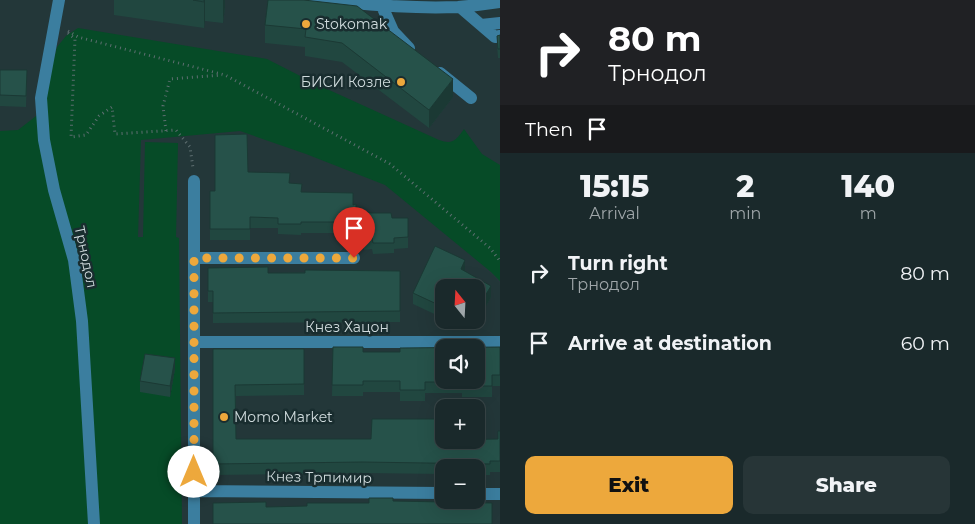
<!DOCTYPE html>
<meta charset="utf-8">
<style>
:root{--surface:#1a292b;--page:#273537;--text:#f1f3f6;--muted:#9fa6a9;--line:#384547;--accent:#eda83c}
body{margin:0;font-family:Montserrat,sans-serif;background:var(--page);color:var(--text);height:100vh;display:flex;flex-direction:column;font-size:19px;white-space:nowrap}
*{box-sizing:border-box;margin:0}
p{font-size:16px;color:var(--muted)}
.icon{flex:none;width:28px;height:28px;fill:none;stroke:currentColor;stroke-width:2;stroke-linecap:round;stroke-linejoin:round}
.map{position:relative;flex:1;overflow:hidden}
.side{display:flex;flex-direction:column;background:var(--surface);width:475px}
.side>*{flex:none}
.guide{background:#202124;color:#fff;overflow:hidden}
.needle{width:32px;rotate:342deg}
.tools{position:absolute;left:435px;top:279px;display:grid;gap:10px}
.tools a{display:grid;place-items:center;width:50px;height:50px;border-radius:10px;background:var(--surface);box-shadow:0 5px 20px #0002,0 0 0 1px var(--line);font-size:25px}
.pin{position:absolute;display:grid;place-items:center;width:42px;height:42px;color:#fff;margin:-51px -21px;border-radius:50% 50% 50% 0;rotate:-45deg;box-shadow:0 0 5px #0007}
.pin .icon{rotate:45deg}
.me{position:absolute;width:55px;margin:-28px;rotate:0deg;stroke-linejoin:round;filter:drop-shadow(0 0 4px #0008)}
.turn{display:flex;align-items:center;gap:18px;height:105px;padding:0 25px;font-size:22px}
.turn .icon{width:65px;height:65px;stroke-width:2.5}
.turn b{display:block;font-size:35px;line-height:42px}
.then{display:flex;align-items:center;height:48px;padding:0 25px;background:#0003;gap:10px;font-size:19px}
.eta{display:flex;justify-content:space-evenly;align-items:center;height:85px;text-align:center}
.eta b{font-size:30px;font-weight:800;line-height:35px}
.primary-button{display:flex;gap:10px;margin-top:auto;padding:10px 25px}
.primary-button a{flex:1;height:58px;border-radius:10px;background:var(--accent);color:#111;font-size:20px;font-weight:800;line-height:58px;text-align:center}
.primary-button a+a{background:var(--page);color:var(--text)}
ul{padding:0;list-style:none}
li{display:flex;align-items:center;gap:15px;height:70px;padding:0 25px}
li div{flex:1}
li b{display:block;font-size:19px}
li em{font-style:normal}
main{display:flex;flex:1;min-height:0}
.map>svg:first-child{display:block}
.green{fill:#064b27}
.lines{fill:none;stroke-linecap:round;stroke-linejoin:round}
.path{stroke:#5e6f71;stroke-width:3;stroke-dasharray:1 4;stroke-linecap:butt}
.minor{stroke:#3b7e9f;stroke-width:12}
.wall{fill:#214740}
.shaded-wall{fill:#1b3934}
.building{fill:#26524a;stroke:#1b3934;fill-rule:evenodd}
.route{stroke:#eda83c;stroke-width:9;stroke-dasharray:0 16.2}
.poi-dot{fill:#eda83c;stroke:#192d2f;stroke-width:2}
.labels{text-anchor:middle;stroke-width:5;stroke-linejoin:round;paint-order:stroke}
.poi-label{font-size:14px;fill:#d0dbdd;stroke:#192d2f;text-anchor:start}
.street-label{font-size:14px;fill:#d0dbdd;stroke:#192d2f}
</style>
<main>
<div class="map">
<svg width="500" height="524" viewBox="0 0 500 524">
<rect width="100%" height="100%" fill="#233739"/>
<path class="green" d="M 78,28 L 267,59 L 316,84 L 439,140 C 453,145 456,140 464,129 L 482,154 L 500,165 L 500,281 L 491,272 L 385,185 L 306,154 L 240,131 L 141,140 L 138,237 L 143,237 L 145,142 L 178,143 L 176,237 L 179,238 L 182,524 L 0,524 L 0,131 L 18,130 L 40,113 L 57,47 L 66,36 Z"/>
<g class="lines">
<path class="path" d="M 68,31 L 78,37 L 225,75 L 390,164 L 490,248 L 500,261
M 68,33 L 75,39 L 71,137 L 86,135 L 99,116 L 112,107 L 115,134 L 176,130 L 190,147 L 193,168
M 166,131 L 163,106 L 170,79 L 222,75"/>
<path class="minor" d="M 59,0 L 41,98 L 44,140 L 54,190 L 74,260 L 82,321 L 94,524
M 315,0 C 363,4 410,9 458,7 C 472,6 486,4 500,2
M 382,6 L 393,31 L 409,48
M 460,7 L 481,25 L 500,23
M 481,25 L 495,37 L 500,36
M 440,73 L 471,98
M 194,258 L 354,258
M 194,342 L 500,342
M 194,491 L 444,493
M 476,494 L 500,494
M 194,524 L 194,181"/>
</g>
<path class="wall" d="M 114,0 L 225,0 L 225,7 L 223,23 L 205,21 L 204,28 L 114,15 Z
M 268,0 L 453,97 L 429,128 L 342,62 L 305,56 L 305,47 L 265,43 L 265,25 Z
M 500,35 L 500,58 L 498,58 L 497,45 L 497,36 Z
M 0,70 L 27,70 L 26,107 L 0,106 Z
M 248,172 L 290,183 L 302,192 L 353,205 L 356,204 L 356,233 L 301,233 L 301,235 L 278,234 L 278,228 L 250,228 L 250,240 L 210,240 L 210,191 L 215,191 Z
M 363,213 L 392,218 L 408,218 L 408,248 L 394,249 L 394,253 L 373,254 L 372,249 L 364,250 Z
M 208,268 L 268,273 L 400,271 L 400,322 L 213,323 L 213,302 L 208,302 Z
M 465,270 L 465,271 L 491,297 L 475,325 L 466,320 L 476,320 L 476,288 L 444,288 L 443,318 L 413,304 L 413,293 Z
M 333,347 L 363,352 L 400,352 L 500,347 L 500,386 L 492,386 L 492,397 L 462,397 L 462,393 L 425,393 L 425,401 L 400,401 L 400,392 L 363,392 L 363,396 L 332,396 Z
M 213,349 L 304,349 L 304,395 L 236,396 L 236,439 L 444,440 L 498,439 L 500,431 L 500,472 L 490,472 L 490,475 L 476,475 L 476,468 L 444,468 L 444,474 L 363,473 L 213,475 Z
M 175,369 L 170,397 L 140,392 L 140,381 Z"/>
<path class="shaded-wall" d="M 204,0 L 205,0 L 205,21 L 204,28 Z
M 223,0 L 225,0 L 225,7 L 223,23 Z
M 453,79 L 453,97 L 429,128 L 429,110 Z
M 465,260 L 465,270 L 461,280 L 461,269 Z
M 491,286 L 491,297 L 475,325 L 475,320 L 476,320 L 476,311 Z
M 175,358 L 175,369 L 170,397 L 170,386 Z"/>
<path class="building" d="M 193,0 L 204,0 L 204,2 Z
M 268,0 L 304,0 L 357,6 L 453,79 L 429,110 L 342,43 L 305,37 L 306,29 L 265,25 Z
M 500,35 L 500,49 L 498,49 L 497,36 Z
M 0,70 L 27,70 L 26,96 L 0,95 Z
M 247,134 L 248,172 L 290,173 L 289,183 L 302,184 L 301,192 L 353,193 L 353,205 L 356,204 L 356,222 L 301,222 L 301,224 L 278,224 L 278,218 L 250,217 L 250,229 L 210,229 L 210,191 L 215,191 L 215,135 Z
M 363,213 L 391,213 L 392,218 L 408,218 L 408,237 L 394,238 L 394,243 L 373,243 L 372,238 L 364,239 Z
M 435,246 L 465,260 L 461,269 L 491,286 L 476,311 L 476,288 L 444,288 L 443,307 L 413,293 Z
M 268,267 L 268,273 L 305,273 L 305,270 L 400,271 L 400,311 L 213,313 L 213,291 L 208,291 L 208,268 Z
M 333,347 L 363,347 L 363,352 L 400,352 L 400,348 L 500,347 L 500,375 L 492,375 L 492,386 L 462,386 L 462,382 L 425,382 L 425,390 L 400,390 L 400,381 L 363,381 L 363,385 L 332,385 ZM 444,348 L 476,348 L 476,380 L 444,380 Z
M 213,349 L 304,349 L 304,384 L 235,385 L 236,439 L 371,439 L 372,419 L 435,419 L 435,417 L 444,418 L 444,440 L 498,439 L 498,431 L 500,431 L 500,461 L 490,461 L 490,464 L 363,462 L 213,464 Z
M 145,354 L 175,358 L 170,386 L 140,381 Z
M 369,498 L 393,498 L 393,501 L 492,503 L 492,524 L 213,524 L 213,503 L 266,502 L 266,507 L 307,506 L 307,503 L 369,503 Z"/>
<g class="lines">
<path class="route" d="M 194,472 L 194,258 L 354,258"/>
</g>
<g class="poi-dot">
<circle cx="306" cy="24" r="5"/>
<circle cx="401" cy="82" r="5"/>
<circle cx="224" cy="417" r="5"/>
</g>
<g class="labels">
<g class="poi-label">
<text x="316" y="29">Stokomak</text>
<text x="391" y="87" text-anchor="end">БИСИ Козле</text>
<text x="234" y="422">Momo Market</text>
</g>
<g class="street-label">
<text transform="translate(86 257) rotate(78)" y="5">Трнодол</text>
<text x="347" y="332">Кнез Хацон</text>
<text transform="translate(319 477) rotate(1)" y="5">Кнез Трпимир</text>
</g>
</g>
</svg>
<div class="tools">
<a><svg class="needle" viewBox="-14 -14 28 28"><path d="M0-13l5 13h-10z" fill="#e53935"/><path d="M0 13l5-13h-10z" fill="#9fa6a9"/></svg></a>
<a><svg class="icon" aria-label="sound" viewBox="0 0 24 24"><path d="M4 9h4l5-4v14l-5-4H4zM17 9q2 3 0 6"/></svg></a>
<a>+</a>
<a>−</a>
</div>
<div class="pin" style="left:354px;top:258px;background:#d93025"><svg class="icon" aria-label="arrive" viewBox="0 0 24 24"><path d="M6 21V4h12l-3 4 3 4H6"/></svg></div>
<svg class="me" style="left:194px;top:472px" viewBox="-20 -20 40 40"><circle r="19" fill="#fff"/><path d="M0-13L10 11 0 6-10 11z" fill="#eda83c"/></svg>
</div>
<section class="side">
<div class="guide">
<div class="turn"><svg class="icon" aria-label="right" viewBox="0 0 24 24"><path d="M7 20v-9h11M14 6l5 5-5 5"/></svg><div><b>80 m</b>Трнодол</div></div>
<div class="then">Then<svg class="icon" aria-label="arrive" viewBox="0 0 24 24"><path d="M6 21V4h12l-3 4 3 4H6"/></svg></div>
</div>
<div class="eta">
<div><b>15:15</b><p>Arrival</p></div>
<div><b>2</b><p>min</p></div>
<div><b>140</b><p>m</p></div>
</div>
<ul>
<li><svg class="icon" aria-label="right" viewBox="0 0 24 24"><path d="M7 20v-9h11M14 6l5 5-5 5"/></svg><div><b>Turn right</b><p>Трнодол</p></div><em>80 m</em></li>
<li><svg class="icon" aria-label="arrive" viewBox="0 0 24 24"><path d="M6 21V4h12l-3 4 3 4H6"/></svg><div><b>Arrive at destination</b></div><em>60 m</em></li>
</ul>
<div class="primary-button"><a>Exit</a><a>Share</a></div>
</section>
</main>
